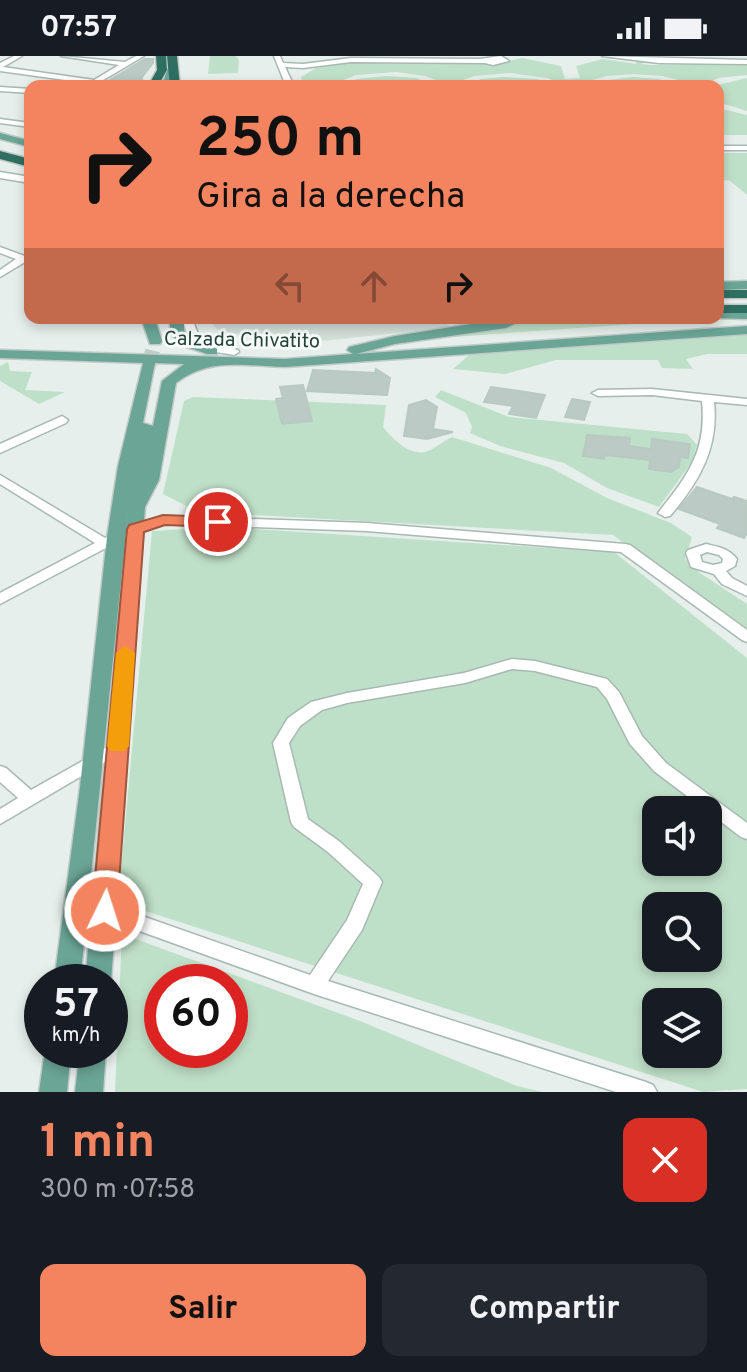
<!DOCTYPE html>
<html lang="es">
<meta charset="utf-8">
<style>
:root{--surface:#171b24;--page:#242831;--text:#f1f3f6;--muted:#9ea1a6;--accent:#f4845f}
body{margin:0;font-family:Overpass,sans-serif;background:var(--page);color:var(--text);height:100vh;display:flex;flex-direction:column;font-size:30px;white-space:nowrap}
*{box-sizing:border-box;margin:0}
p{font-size:26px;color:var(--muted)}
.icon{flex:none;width:44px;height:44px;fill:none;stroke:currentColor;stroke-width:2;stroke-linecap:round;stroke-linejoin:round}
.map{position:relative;height:1036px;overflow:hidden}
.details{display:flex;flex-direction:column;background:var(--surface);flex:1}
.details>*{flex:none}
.guide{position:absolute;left:24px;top:24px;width:700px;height:244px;border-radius:16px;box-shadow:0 4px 12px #0003;background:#f4845f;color:#111;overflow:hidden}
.buttons{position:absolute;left:642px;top:740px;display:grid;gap:16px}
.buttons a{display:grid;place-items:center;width:80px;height:80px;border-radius:16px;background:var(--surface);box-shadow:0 4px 12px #0003;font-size:40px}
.speed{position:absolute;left:24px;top:908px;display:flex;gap:16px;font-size:40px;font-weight:700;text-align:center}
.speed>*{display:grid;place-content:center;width:104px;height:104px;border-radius:50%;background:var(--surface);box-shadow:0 4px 12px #0003;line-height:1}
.speed small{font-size:20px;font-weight:400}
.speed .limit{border:12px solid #d22;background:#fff;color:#111}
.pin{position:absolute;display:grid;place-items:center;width:68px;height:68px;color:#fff;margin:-34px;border:4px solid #fff;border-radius:50%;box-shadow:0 2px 8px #0007}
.me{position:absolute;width:88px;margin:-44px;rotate:4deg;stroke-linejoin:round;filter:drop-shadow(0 0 6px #0008)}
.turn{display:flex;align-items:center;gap:28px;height:168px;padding:0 40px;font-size:36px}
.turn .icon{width:104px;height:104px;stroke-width:2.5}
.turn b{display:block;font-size:56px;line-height:68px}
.lanes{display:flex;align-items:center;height:76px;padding:0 40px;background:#0003;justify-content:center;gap:40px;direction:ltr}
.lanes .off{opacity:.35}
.round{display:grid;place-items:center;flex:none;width:84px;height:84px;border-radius:16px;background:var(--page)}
.head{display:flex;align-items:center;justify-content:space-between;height:136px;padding:0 40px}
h1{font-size:48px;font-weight:700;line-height:60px;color:var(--accent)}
.cta{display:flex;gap:16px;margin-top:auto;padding:16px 40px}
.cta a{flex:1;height:92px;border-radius:16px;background:var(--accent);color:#111;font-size:32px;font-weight:700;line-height:92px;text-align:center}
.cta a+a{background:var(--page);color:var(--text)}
.status{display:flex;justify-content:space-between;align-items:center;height:56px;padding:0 40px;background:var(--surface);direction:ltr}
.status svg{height:22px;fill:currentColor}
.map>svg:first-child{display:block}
.built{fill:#d4dfda}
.green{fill:#bfe0c8;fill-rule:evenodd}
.building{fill:#bbcac4;stroke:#b8c9c2;stroke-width:2}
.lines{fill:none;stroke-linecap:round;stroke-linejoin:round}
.major-tunnel{stroke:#bfccc8;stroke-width:15;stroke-dasharray:15 8;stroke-linecap:butt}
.minor-casing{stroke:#a8b8b2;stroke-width:3}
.major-casing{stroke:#c2cac8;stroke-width:3}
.highway-casing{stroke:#c2cac8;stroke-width:3}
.minor{fill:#fff;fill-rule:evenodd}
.major{fill:#6aa596;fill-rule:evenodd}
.highway{fill:#2f6f62;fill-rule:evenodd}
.route{fill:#f4845f;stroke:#9f563e;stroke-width:2}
.slow{fill:#f59e0b}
.labels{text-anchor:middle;stroke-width:6;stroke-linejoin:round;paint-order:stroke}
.far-street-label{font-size:20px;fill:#24423a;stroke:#f7fbf9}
</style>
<div class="status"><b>07:57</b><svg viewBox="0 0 49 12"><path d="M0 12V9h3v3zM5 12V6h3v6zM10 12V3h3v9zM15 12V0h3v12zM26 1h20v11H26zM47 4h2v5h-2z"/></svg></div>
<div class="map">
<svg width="747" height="1036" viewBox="0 0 747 1036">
<rect width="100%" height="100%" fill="#e6efeb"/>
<path class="built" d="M 207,262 L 435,262 L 452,271 L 296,288 L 290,293 L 217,273 Z"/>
<path class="green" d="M 210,0 L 236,0 L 239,4 L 238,17 L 208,18 Z
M 522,2 L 561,10 L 565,23 L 580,22 L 576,10 L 603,3 L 636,8 L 636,5 L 645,6 L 642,8 L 651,9 L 747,9 L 747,19 L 718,22 L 703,30 L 662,20 L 634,18 L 607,20 L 570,30 L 547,22 L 510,17 L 474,20 L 450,29 L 425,20 L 396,16 L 356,19 L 328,30 L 303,30 L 301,21 L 316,12 L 343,7 L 497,8 Z
M 386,20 L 416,22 L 439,30 L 341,30 L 357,23 Z
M 504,21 L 537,23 L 558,30 L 461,30 L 481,23 Z
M 633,21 L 658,23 L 685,30 L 592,30 L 609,24 Z
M 747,22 L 747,55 L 718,46 L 718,30 L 713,30 Z
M 718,52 L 747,59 L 747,79 L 718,79 Z
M 718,97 L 747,97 L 747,139 L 729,124 L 718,125 Z
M 525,262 L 684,262 L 705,263 L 424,283 L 512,271 Z
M 747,277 L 747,298 L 707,298 L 686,303 L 693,313 L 662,312 L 658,304 L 556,304 L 505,318 L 453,313 L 470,298 L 550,289 Z
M 8,306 L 10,315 L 32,316 L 25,334 L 65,336 L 39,348 L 0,325 L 0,310 Z
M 441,334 L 509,361 L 687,378 L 697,389 L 692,406 L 659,451 L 607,432 L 564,407 L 500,390 L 470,377 L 472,371 L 466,357 L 435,341 Z
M 193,341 L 386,349 L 383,371 C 393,383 411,402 428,395 C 436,392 443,385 452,381 L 551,412 L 607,442 L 671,467 L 692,481 L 685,503 L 700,517 L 747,548 L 747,579 L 613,479 L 198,456 L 163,438 L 184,345 Z
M 221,471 L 614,496 L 747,602 L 747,1033 L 703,1036 L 118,846 L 152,475 ZM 656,754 L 708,754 L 708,806 L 656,806 ZM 656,850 L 708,850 L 708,902 L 656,902 ZM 656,946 L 708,946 L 708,998 L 656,998 Z
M 122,878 L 360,965 L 517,1030 L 543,1036 L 115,1036 ZM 162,926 L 230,926 L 230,994 L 162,994 Z"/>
<path class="building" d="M 145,3 L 153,3 L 153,7 L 142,21 L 142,30 L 100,30 Z
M 376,313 L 390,322 L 387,339 L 307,335 L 313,314 L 375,317 Z
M 303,329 L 312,365 L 282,368 L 276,343 L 283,342 L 280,331 Z
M 491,331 L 519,335 L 545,339 L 536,362 L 509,358 L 513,350 L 484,346 Z
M 572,343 L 590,346 L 584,364 L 565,361 Z
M 426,344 L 437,351 L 433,373 L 453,376 L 427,383 L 404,380 L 409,349 Z
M 587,379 L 630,382 L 629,390 L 651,393 L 652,383 L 690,388 L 688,402 L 680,401 L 679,411 L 671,416 L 649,413 L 650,404 L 605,399 L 604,403 L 583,400 Z
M 697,431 L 732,443 L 734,441 L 747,445 L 747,477 L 744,482 L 717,472 L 720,468 L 679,453 Z"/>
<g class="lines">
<path class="major-tunnel" d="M 149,309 L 155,285"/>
<defs>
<path id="minor" d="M 14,0 L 22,0 L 3,11 L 94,24 L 119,9 L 61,0 L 125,6 L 136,0 L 144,0 L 93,30 L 86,30 L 87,27 L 0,15 L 0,7 Z
M 274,0 L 280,0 L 283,7 L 303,8 L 351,2 L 480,3 L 501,0 L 509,5 L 493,9 L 485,7 L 351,6 L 303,12 L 285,11 L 294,30 L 286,30 Z
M 602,0 L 747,4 L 747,8 L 659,7 Z
M 0,31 L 30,33 L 30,37 L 0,35 Z
M 0,63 L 30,67 L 30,71 L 0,67 Z
M 718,90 L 747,90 L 747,94 L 718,94 Z
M 0,116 L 30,121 L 30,127 L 0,122 Z
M 0,191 L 30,202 L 30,208 L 25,206 L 0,221 L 0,214 L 16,203 L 0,197 Z
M 183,262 L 193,262 C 198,291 213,288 238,294 L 239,296 L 234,299 C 206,294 188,294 183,262 Z
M 652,333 L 747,343 L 747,349 L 714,346 C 719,392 699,426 670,460 L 665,461 L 658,457 C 688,419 707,395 702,345 L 652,339 L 598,340 L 592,337 L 598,334 Z
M 62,360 L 68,364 L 66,367 L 0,397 L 0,388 Z
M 0,419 L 105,482 L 163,460 L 367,467 L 625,488 L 630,489 L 747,574 L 747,586 L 742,584 L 621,496 L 367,475 L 164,468 L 121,484 L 0,548 L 0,537 L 95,487 L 0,428 Z
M 706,488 C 719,491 728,492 737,503 L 735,510 L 726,515 L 732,522 L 747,530 L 747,540 L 722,528 L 714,518 L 691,511 L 686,497 L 688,494 ZM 707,496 L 719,499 L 723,503 L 722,507 L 713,509 L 702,506 L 700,499 Z
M 512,603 L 535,605 L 607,623 L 619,636 L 642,680 L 666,707 L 747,767 L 747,783 L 741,781 L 654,715 L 630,688 L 607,643 L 597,631 L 535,615 L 512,613 L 465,627 L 347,647 L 322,654 L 300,670 L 289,687 L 308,763 L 340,786 L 379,821 L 382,826 L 362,874 L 328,925 L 646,1026 L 653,1029 L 657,1036 L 616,1036 L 314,938 L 98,860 L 96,855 L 98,850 L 105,847 L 310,919 L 347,864 L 363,828 L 328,796 L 294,771 L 291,766 L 273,687 L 288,662 L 311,646 L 347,637 L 464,617 Z
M 118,685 L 124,687 L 126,691 L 124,695 L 0,768 L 0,753 L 18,742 L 0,726 L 0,710 L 6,712 L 31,734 Z"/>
<path id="major" d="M 169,9 L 177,11 L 172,30 L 162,30 Z
M 0,77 L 30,85 L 30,91 L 0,83 Z
M 747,225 L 747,233 L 718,234 L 718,226 Z
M 718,255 L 747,255 L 747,263 L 714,262 L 718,262 Z
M 141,262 L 155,262 L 162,285 L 160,288 L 150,288 Z
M 170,262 L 184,262 L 184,274 L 188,282 L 217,292 L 217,298 L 207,298 L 178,288 L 170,274 Z
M 509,262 L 528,262 L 506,272 L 395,288 L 356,298 L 747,270 L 747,278 L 285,311 C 245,310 209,301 176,327 L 159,424 L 145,451 L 111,926 L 85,926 L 128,457 L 80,926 L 54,926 L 80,731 L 107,481 L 118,410 L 143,307 L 0,302 L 0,294 L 285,303 L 353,298 L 347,294 L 349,291 L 395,280 ZM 155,307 L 184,308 L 162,325 L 153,370 L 143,367 Z
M 45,994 L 71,994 L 67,1036 L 39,1036 Z
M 80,994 L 106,994 L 103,1036 L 75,1036 Z"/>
<path id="highway" d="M 156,0 L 166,0 L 167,14 L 158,30 L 148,30 L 157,14 Z
M 167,0 L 177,0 L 180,30 L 170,30 Z
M 0,95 L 30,103 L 30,111 L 0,103 Z
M 718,234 L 747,234 L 747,242 L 718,242 Z
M 718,249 L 747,249 L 747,257 L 718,257 Z"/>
</defs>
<use href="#minor" class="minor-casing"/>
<use href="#major" class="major-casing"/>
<use href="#highway" class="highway-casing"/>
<use href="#minor" class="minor"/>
<use href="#major" class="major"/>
<use href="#highway" class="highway"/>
</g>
<path class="route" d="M 163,459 L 218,461 L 227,466 L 218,471 L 165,469 L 144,476 L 117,855 L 113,862 L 105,865 L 96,862 L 92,855 L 127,473 L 129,469 Z"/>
<path class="slow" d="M 125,590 L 135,597 L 129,690 L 125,695 L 110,695 L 107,690 L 116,597 Z"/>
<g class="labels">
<g class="far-street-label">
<text transform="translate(242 283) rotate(1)" y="7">Calzada Chivatito</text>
</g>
</g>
</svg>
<div class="buttons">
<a><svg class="icon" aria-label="sound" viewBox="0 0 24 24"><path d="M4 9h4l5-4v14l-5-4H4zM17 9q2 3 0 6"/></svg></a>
<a><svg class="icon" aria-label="search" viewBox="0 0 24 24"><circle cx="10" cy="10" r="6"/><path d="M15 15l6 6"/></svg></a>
<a><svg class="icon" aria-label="layers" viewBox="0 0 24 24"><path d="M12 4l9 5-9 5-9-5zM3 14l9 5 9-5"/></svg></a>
</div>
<div class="speed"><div>57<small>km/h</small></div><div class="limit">60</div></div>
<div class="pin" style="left:218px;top:466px;background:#d93025"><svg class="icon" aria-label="arrive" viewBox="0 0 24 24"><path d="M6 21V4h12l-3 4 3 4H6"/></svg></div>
<svg class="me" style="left:105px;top:855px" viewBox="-20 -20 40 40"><circle r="17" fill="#f4845f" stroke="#fff" stroke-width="3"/><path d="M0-11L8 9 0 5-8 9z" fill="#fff"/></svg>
<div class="guide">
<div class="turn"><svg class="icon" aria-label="right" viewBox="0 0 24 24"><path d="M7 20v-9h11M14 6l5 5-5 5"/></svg><div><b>250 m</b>Gira a la derecha</div></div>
<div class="lanes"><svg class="icon off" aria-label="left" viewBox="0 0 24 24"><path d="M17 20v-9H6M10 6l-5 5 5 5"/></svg><svg class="icon off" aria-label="ahead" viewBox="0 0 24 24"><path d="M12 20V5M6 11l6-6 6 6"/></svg><svg class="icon" aria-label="right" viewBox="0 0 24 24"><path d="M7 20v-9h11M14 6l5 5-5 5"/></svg></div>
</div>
</div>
<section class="details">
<div class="head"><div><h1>1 min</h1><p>300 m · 07:58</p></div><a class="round" style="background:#d93025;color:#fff"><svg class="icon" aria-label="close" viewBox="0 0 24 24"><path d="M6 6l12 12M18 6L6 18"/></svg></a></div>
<div class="cta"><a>Salir</a><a>Compartir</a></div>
</section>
